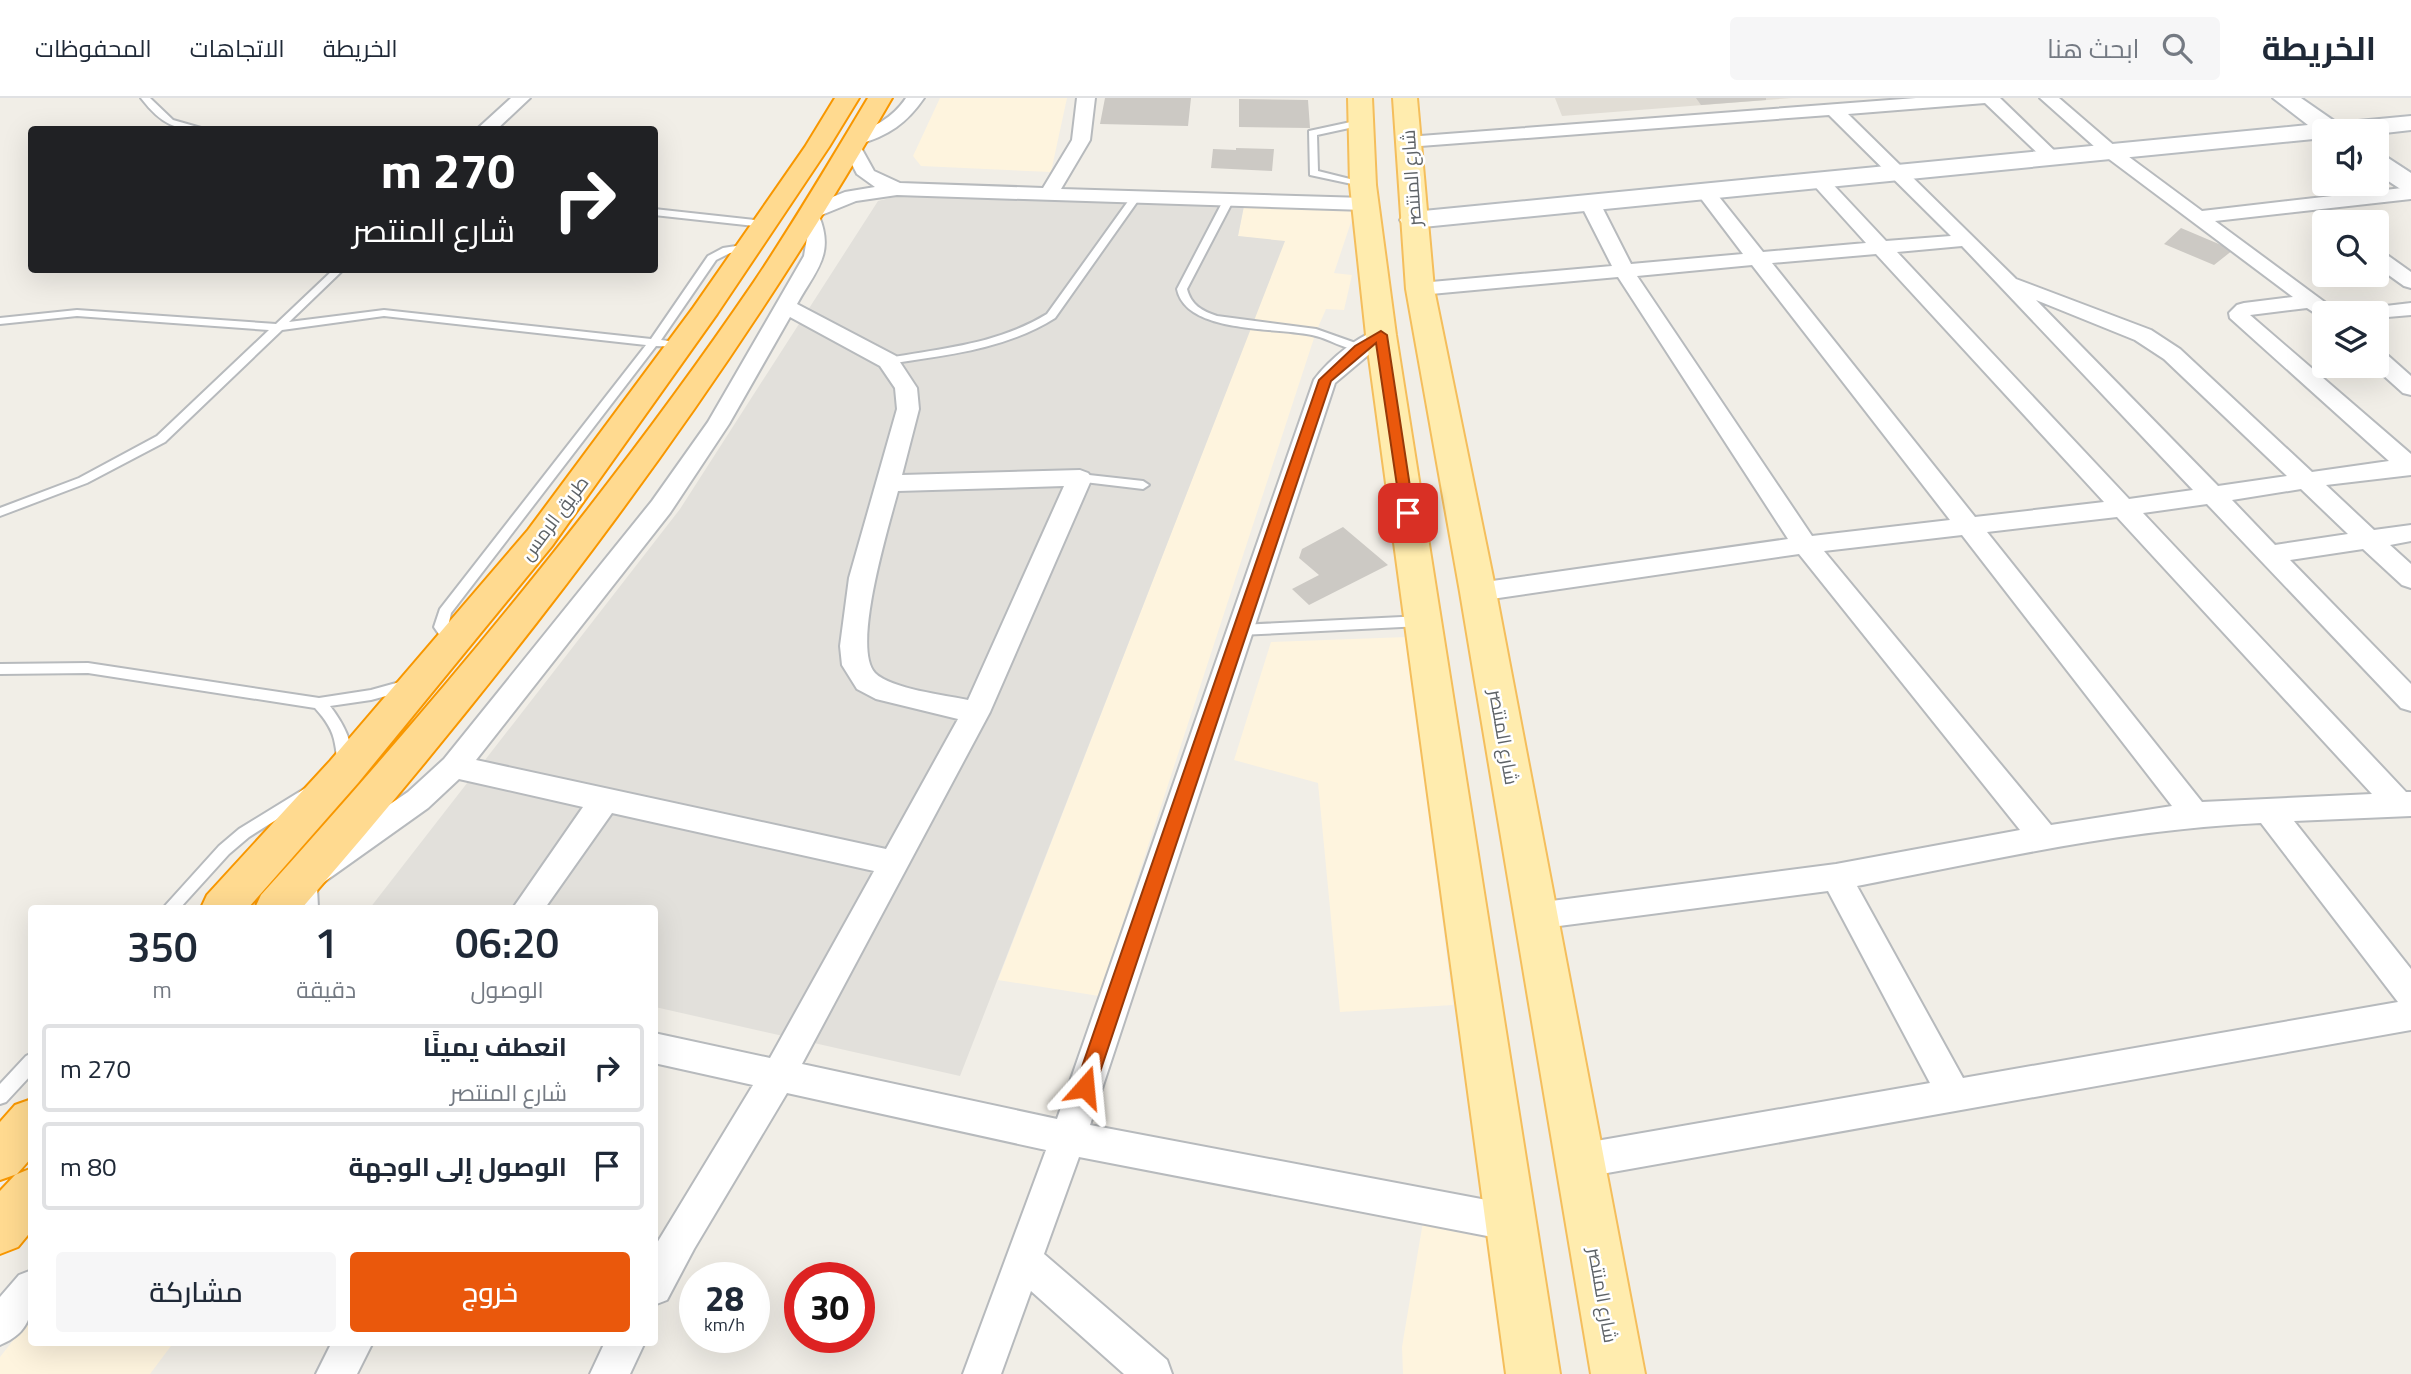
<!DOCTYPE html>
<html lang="ar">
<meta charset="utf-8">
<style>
:root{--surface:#fff;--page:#f6f6f7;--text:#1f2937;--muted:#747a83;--line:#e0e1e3;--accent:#ea580c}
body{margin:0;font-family:"Titillium Web",Cairo,sans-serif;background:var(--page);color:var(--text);direction:rtl;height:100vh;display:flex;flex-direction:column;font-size:26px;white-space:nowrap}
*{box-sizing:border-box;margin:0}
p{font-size:23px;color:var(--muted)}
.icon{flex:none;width:38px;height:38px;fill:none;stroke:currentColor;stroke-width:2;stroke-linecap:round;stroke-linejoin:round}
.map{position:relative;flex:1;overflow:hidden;direction:ltr}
.panel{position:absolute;left:28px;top:807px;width:630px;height:441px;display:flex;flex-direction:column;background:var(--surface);border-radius:7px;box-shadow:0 7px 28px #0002;direction:rtl}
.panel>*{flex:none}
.guide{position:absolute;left:28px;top:28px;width:630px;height:147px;border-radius:7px;box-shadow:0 7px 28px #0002;direction:rtl;background:#202124;color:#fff;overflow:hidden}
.controls{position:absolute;left:2312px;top:21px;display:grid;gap:14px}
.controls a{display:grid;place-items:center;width:77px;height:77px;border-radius:7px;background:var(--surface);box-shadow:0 7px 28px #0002;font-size:35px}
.speed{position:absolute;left:679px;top:1164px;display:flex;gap:14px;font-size:35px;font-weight:700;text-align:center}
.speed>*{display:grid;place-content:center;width:91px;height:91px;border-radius:50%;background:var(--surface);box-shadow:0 7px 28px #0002;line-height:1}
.speed small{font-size:18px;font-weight:400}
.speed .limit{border:10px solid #d22;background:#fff;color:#111}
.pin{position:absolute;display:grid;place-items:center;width:60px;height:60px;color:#fff;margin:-30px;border-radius:14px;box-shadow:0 4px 10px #0006}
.me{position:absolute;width:77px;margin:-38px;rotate:18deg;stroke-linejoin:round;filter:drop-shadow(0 0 5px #0008)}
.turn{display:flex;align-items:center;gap:24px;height:147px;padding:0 28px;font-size:32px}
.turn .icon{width:91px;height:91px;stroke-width:2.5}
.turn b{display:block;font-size:49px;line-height:60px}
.eta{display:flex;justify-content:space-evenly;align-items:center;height:119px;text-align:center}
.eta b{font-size:42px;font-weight:600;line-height:49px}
.action{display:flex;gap:14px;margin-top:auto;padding:14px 28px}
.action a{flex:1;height:80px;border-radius:7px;background:var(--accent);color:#fff;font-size:28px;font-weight:600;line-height:80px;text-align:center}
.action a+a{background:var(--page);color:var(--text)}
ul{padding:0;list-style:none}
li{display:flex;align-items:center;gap:21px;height:88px;margin:0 14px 10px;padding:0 14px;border:4px solid var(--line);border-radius:7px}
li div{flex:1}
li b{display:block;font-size:26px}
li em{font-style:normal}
header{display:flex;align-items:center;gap:42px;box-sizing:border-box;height:98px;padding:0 35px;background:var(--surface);border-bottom:2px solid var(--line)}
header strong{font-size:33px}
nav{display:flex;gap:38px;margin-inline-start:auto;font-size:24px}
.search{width:490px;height:63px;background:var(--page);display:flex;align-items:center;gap:18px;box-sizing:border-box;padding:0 24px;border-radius:7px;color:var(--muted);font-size:26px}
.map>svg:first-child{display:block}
.commercial{fill:#fef4de}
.industrial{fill:#e2e0db}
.education{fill:#e1ddd5}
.building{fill:#ccc9c4}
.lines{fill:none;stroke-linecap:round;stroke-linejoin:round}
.lane-casing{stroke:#b7babd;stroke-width:4}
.street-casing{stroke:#b7babd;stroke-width:4}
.secondary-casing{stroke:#b8bcc0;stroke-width:4}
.primary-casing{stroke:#f4be5c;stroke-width:4}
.highway-casing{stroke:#f89700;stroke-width:4}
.lane{fill:#fff;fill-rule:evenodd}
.street{fill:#fff;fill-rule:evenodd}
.secondary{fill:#fff;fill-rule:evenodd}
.primary{fill:#ffecae;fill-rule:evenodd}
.highway{fill:#ffda90;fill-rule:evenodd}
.route{fill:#ea580c;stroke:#983908;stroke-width:2}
.labels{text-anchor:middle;stroke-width:5;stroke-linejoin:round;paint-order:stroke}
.street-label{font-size:19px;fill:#5e6367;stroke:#fff}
</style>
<header>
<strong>الخريطة</strong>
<div class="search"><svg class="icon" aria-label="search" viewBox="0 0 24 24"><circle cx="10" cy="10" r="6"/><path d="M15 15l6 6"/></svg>ابحث هنا</div>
<nav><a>الخريطة</a><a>الاتجاهات</a><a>المحفوظات</a></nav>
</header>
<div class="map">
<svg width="2411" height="1276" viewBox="0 0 2411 1276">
<rect width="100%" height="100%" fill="#f1eee7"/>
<path class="commercial" d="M 940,0 L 1067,0 L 1051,74 L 921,68 L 913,58 Z
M 1245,103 L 1356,109 L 1334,175 L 1352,177 L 1344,212 L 1326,211 L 1316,234 L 1099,898 L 998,882 L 1284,144 L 1238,138 Z
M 1407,539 L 1453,907 L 1340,914 L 1318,685 L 1234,662 L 1271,544 Z
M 1428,1094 L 1495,1120 L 1515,1276 L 1403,1276 L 1402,1249 Z
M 31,1220 L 32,1244 L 174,1244 L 150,1276 L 0,1276 L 0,1259 Z"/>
<path class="industrial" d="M 918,93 L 1245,103 L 1238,138 L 1285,143 L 960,978 L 655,909 L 654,810 L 370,810 L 680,411 L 878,103 Z"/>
<path class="education" d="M 1555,0 L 1792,0 L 1562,18 Z"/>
<path class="building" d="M 1105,0 L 1191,0 L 1188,28 L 1100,26 Z
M 1696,0 L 1766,0 L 1766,2 L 1701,7 Z
M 1239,1 L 1308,2 L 1310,30 L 1239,29 Z
M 1236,50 L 1274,51 L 1272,73 L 1211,70 L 1213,51 L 1236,52 Z
M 2181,130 L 2233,152 L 2214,167 L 2164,146 Z
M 1343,429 L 1388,467 L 1309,507 L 1292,491 L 1319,477 L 1299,460 L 1302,451 Z"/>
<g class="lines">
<defs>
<path id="lane" d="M 141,0 L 150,0 L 173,22 L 208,32 C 175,32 162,27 141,0 Z
M 1360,22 L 1364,25 L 1363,27 L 1317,37 L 1318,73 L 1366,85 L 1366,89 L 1310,77 L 1309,33 Z
M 1134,95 L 1142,97 L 1055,220 C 1004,252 946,257 888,266 L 883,263 L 888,260 C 944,250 998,246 1047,216 Z
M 1229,98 L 1234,101 L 1187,191 C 1191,207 1202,213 1217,218 L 1316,231 L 1364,248 L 1364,252 C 1347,254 1329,240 1312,237 C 1276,229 1186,236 1177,191 L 1224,101 Z
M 654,111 L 764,123 L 769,126 L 764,129 L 654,117 Z
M 749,146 L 752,147 L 752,151 L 730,155 L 716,162 L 661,242 L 684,245 L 684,249 L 656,248 L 451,515 L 448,529 C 452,534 458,537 462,543 L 460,546 L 455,548 L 443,542 L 434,529 L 440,511 L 646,247 L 384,218 L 282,232 L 165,344 L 87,385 L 0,418 L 0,410 L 79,380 L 157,338 L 269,232 L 77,218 L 0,226 L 0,220 L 77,212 L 276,226 L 333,172 L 343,172 L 289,224 L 384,212 L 651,241 L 708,158 L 723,150 Z
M 1080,376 L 1143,383 L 1149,387 L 1143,391 L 1076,383 L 1076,377 Z
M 1422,518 L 1429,523 L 1422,528 L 1239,537 L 1232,532 L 1239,527 Z
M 88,565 L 319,600 L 371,592 L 407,582 L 414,587 L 412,591 L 371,602 L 330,608 C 343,625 357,649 349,670 L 339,670 C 336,662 337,654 335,646 C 333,632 325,621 315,610 L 88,575 L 0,576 L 0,566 Z
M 309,688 L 314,690 L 316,694 L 314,698 L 249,739 L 229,756 L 180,810 L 163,810 L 219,748 L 239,731 Z
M 32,955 L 32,976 L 6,1004 L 0,1006 L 0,986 L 26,958 Z"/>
<path id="street" d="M 511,0 L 530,0 L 496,32 L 476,32 Z
M 906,0 L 924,0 C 907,25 888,38 859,46 L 874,73 L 900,85 L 1043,90 L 1072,42 L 1077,0 L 1095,0 L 1090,42 L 1061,91 L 1365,100 L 1375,106 L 1365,112 L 897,97 L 856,103 L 819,118 C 835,157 815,173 797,206 L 896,258 L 917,290 L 919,311 L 902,377 L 1080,372 L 1088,375 L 1092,380 L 990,614 L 802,966 L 1057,1021 L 1314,282 C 1326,265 1367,227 1389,232 L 1392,237 L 1335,285 L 1090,1027 L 1513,1107 L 1526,1112 L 1531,1125 L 1526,1138 L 1513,1143 L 1079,1059 L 1044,1156 L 1167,1262 L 1172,1276 L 1124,1276 L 1031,1193 L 1001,1276 L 963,1276 L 1046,1052 L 787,995 L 694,1151 L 667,1202 L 654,1207 L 654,1150 L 753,987 L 654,965 L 654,935 L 770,960 L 874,773 L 612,715 L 545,810 L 513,810 L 583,709 L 459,681 L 428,710 L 317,789 L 318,810 L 288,810 L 286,783 L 290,774 L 408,694 L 444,661 L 652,403 L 708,324 L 804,158 L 807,140 L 800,119 L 805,110 L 845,94 L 875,89 L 857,76 L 843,49 L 850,44 L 848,41 L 851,37 C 873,30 893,20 906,0 ZM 790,219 L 880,268 L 895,290 L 897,311 L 849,480 L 840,548 L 842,567 L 857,591 L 876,601 L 958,621 L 886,751 L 476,662 L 670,415 L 729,326 ZM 1064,388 L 968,602 C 945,597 891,591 875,575 C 851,550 889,427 898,393 Z
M 1916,0 L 2000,0 L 2062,60 L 2053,65 L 2047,64 L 1985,5 L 1848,16 L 2016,181 L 2151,232 L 2180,251 L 2312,374 L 2389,363 L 2230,220 L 2229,215 L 2237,207 L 2244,205 L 2293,199 L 2105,58 L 2040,0 L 2059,0 L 2117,50 L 2202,113 L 2411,89 L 2411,101 L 2215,123 L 2334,211 L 2337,215 L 2324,215 L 2324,221 L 2307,210 L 2250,217 L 2411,356 L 2411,377 L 2326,387 L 2374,432 L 2411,427 L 2411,443 L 2390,447 L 2411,466 L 2411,490 L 2402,487 L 2363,451 L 2290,462 L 2411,586 L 2411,613 L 2401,610 L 2207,406 L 2143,415 L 2406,694 L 2411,694 L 2411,718 L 2294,723 L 2411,871 L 2411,932 L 1579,1080 L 1567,1075 L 1561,1063 L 1567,1051 L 1579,1046 L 1930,985 L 1828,793 L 1536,831 L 1525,827 L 1520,818 L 1525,809 L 1536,805 L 1836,766 L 2020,732 L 1799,456 L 1478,503 L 1469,500 L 1465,494 L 1469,488 L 1478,485 L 1788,441 L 1618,179 L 1420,197 L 1413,195 L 1410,191 L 1413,187 L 1420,185 L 1612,168 L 1580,105 L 1590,99 L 1600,105 L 1631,166 L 1743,156 L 1696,94 L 1705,88 L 1712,90 L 1763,154 L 1866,145 L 1810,83 L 1819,77 L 1826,79 L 1886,143 L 1951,138 L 1829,17 L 1407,49 L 1398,44 L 1407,39 ZM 1962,148 L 2193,392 L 2129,401 L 1897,154 ZM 1876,156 L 2104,404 L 1975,419 L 1772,165 ZM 1752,167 L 1950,422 L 1812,438 L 1637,178 ZM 2036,202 L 2135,242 L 2164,261 L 2287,378 L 2218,388 ZM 2301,391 L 2348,436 L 2275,447 L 2232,402 ZM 2117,419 L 2372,696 L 2202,704 L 1987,434 ZM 1962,437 L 2172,708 L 2051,727 L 1824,453 ZM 2261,725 L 2398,904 L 1963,980 L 1857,788 C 1990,762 2125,731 2261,725 Z
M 2376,152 L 2383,154 L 2411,174 L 2411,190 L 2404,188 L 2376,168 Z
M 2411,205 L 2411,217 L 2376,220 L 2376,215 L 2357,215 L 2360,211 Z
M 2376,253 L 2384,254 L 2411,278 L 2411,297 L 2403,295 L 2373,268 L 2376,268 Z
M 32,1172 C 32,1206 37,1232 0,1247 L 0,1199 L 19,1177 Z
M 332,1244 L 373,1244 L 357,1276 L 316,1276 Z
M 605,1244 L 645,1244 L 630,1276 L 590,1276 Z"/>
<path id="secondary" d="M 2273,0 L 2301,0 L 2337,25 L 2411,18 L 2411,32 L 2376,36 L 2376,33 L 2324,33 L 2324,40 L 1413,130 L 1404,128 L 1400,122 L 1404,116 L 1413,114 L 2308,27 Z
M 2376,56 L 2385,58 L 2411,75 L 2411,95 L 2402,92 L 2376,75 Z"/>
<path id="primary" d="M 1348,0 L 1372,0 L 1376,87 L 1396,237 L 1560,1276 L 1506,1276 L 1366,237 L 1350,87 Z
M 1393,0 L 1417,0 L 1434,191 L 1496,494 L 1645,1276 L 1591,1276 L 1460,494 L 1406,191 Z"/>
<path id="highway" d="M 835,0 L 859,0 L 829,49 L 717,216 L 552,448 L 358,685 L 248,810 L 201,810 L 207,797 L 330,663 L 528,432 L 693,210 L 805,49 Z
M 868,0 L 892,0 C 725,291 521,557 302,810 L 255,810 L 261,797 C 437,602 606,401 754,184 C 794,124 831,62 868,0 Z
M 32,1001 L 32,1059 L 17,1076 L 0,1082 L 0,1024 L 15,1007 Z
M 32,1070 L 32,1132 L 18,1149 L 0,1156 L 0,1093 L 15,1077 Z"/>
</defs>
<use href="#lane" class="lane-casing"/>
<use href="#street" class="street-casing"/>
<use href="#secondary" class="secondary-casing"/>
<use href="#primary" class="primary-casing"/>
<use href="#highway" class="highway-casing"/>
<use href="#lane" class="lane"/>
<use href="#street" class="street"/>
<use href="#secondary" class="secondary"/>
<use href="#primary" class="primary"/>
<use href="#highway" class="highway"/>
</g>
<path class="route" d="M 1381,233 L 1387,237 L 1414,415 L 1408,420 L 1401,415 L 1376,245 L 1331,283 L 1095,989 L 1092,996 L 1085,999 L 1078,996 L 1075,989 L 1319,282 L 1355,248 Z"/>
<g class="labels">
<g class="street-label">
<text transform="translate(1411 80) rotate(-94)" y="7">شارع المنتصر</text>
<text transform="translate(554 420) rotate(-53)" y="7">طريق الرمس</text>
<text transform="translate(1504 639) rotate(80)" y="7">شارع المنتصر</text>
<text transform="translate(1603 1197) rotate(80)" y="7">شارع المنتصر</text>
</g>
</g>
</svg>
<div class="controls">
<a><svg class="icon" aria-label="sound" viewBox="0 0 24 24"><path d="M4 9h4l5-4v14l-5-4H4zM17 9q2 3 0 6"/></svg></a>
<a><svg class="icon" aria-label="search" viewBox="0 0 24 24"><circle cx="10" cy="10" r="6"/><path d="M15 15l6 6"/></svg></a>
<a><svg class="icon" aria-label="layers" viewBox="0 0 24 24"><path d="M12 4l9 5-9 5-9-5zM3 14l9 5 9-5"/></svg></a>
</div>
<div class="speed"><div>28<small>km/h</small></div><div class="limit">30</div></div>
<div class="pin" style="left:1408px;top:415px;background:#d93025"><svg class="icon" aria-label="arrive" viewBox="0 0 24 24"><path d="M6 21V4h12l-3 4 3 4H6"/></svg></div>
<svg class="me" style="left:1085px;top:989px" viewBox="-20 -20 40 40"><path d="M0-17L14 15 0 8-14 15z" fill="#ea580c" stroke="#fff" stroke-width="4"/></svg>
<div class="guide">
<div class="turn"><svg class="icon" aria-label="right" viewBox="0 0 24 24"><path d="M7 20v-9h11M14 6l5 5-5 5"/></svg><div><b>270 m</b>شارع المنتصر</div></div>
</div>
<section class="panel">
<div class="eta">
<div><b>06:20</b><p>الوصول</p></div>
<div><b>1</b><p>دقيقة</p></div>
<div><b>350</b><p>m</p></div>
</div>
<ul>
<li><svg class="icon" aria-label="right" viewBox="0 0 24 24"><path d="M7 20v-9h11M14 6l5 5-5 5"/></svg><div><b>انعطف يمينًا</b><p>شارع المنتصر</p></div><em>270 m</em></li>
<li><svg class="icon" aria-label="arrive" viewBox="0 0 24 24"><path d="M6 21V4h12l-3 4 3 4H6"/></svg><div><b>الوصول إلى الوجهة</b></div><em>80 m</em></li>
</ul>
<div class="action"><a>خروج</a><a>مشاركة</a></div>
</section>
</div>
